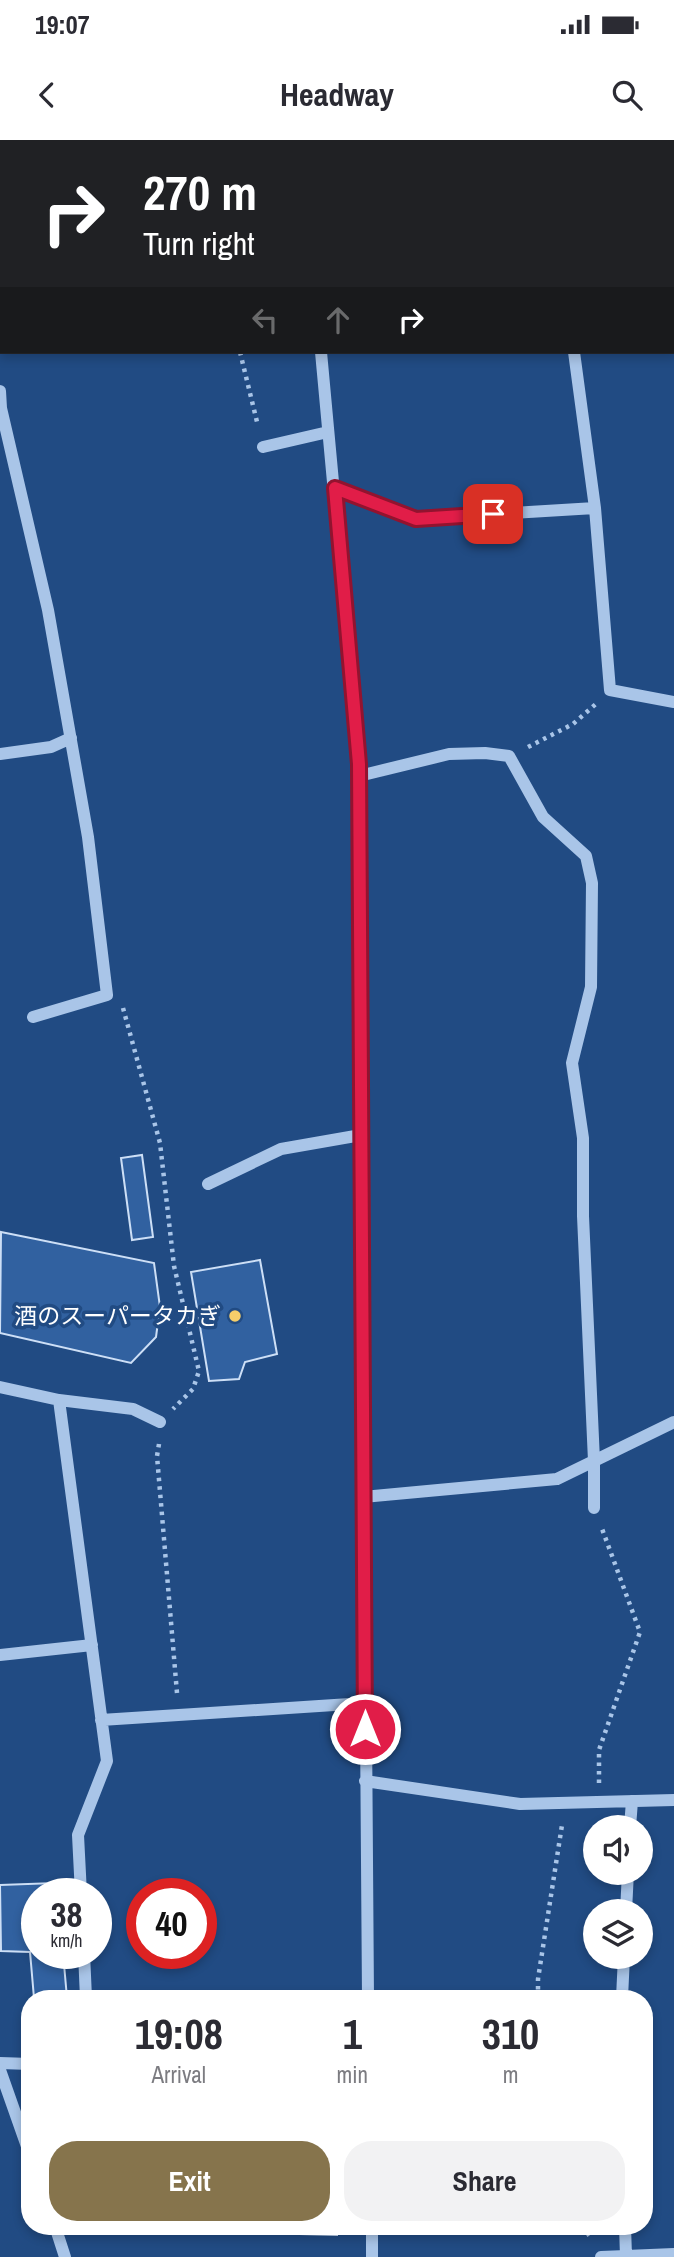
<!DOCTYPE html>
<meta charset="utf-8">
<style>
:root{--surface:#fff;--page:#f2f2f3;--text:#2b2b33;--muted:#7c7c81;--accent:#86744c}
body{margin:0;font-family:"Archivo Narrow","Noto Sans JP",sans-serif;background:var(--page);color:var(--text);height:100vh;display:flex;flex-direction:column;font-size:26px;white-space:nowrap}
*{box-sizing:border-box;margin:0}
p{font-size:23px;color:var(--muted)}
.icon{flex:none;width:38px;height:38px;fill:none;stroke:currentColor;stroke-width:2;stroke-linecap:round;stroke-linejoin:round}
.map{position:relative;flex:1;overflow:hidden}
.side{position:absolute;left:21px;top:1850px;width:632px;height:245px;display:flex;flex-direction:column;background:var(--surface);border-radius:28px;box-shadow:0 4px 10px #0003}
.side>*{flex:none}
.guide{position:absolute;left:0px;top:0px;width:676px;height:214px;box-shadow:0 4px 10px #0003;background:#202124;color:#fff;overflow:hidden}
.fabs{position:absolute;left:583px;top:1675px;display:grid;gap:14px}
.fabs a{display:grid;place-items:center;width:70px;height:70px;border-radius:50%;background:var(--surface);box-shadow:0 4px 10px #0003;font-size:35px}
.speed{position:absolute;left:21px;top:1738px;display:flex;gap:14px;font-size:35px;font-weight:700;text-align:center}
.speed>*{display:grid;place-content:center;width:91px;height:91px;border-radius:50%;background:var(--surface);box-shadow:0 4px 10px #0003;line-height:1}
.speed small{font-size:18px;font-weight:400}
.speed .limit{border:10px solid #d22;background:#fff;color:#111}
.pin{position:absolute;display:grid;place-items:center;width:60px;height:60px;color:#fff;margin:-30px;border-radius:14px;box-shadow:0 4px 10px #0006}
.me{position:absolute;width:77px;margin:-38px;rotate:0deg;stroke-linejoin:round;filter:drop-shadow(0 0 5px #0008)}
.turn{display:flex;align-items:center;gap:24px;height:147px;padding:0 28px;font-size:32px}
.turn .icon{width:91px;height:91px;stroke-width:2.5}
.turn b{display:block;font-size:49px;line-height:60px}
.lanes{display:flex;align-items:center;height:66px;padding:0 28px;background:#0003;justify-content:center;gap:35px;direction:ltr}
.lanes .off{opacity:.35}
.eta{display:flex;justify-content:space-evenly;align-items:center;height:119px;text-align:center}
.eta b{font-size:42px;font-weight:700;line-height:49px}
.button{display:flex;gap:14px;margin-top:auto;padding:14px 28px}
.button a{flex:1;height:80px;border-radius:28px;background:var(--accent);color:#fff;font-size:28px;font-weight:700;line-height:80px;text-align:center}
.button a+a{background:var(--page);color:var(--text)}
.status{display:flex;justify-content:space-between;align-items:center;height:49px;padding:0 35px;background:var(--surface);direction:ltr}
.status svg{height:19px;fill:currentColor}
header{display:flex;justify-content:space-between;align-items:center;height:91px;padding:0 28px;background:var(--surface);font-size:32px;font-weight:700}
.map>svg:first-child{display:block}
.building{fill:#3161a0;stroke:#cddff6;stroke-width:2}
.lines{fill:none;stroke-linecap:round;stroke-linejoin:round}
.path{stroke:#a9c5e8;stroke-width:4.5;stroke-dasharray:3.5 5;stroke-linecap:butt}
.minor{stroke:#a9c5e8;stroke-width:12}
.route-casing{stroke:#92132f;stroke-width:18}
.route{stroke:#e11d48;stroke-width:12}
.poi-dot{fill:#f5ce6a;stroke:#214b83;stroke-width:2.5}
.labels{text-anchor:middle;stroke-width:7;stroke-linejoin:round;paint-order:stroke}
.poi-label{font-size:23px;fill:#fff;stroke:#214b83;text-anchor:end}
</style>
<div class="status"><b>19:07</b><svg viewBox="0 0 49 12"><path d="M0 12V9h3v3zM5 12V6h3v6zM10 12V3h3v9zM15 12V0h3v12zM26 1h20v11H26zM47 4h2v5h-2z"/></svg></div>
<header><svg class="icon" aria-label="back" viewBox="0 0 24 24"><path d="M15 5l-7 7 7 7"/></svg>Headway<svg class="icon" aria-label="search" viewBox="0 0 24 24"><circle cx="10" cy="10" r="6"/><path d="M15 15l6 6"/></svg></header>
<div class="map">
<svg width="674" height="2117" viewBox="0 0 674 2117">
<rect width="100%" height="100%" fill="#214b83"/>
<path class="building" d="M 142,1015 L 153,1097 L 132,1100 L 121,1018 Z
M 1,1092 L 154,1123 L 160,1167 L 156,1197 L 131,1223 L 0,1193 Z
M 260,1120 L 277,1214 L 245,1222 L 239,1239 L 209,1241 L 191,1132 Z
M 55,1743 L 56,1754 L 37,1754 L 37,1813 L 63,1813 L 67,1858 L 34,1858 L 30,1812 L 1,1811 L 0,1745 Z
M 300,2086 L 337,2086 L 337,2095 L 300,2094 Z"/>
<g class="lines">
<path class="path" d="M 240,212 L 258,286
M 528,607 L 573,584 L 597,563
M 123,868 L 160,1003 L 174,1126 L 199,1231 L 193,1249 L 173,1269
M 159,1304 L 157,1316 L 177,1553
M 599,1643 L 599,1610 L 640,1492 L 601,1386
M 538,1858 L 538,1839 L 562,1685
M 582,2086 L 592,2099"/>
<path class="minor" d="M 203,0 L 203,2
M 304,0 L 304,2
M 495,0 L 496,2
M 608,0 L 608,2
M 0,200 L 2,198
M 321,212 L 359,624 L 368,1858
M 0,251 L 1,268 L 48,470 L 88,697 L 107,855 L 33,877
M 263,307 L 328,292
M 335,348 L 416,379 L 595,368 L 574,212
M 595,368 L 610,550 L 674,562
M 0,614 L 51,607 L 71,598
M 359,636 L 449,614 L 485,613 L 509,616 L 543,677 L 586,716 L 592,743 L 591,847 L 572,923 L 583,998 L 583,1076 L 594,1321 L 594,1368
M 208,1044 L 281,1009 L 361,995
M 0,1247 L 59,1260 L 133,1269 L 160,1282
M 59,1260 L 107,1621 L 78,1695 L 81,1754
M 363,1357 L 557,1339 L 674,1282
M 0,1515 L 92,1505
M 101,1580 L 365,1563
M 365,1641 L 520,1664 L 674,1660
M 630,1687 L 632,1661
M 626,1771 L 628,1732
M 84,1813 L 86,1858
M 622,1858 L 624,1816
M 0,1923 L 30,1924
M 0,1930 L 30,2015
M 55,2086 L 65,2117
M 372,2086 L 372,2117
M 625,2086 L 626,2116 L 674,2114
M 601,2117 L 626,2116"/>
</g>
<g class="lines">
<defs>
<path id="route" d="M 365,1589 L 359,624 L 335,348 L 416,379 L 493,374"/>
</defs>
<use href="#route" class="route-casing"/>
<use href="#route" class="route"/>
</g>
<circle class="poi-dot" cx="235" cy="1176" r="7"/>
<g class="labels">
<g class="poi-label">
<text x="221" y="1184">酒のスーパータカぎ</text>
</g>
</g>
</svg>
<div class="fabs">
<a><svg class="icon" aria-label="sound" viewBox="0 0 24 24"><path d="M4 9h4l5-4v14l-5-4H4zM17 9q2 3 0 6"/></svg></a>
<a><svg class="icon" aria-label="layers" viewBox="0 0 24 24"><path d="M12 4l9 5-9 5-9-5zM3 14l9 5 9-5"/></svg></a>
</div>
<div class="speed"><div>38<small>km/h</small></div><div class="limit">40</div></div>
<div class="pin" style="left:493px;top:374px;background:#d93025"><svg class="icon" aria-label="arrive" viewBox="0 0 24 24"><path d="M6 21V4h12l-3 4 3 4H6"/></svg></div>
<svg class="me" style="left:365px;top:1589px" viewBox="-20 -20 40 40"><circle r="17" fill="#e11d48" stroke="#fff" stroke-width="3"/><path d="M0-11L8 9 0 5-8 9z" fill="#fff"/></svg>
<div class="guide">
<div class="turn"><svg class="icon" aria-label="right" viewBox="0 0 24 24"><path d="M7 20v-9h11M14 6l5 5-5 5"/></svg><div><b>270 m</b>Turn right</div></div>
<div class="lanes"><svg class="icon off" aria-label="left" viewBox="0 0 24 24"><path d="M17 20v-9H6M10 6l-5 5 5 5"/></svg><svg class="icon off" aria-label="ahead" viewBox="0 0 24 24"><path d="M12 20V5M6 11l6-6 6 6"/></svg><svg class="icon" aria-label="right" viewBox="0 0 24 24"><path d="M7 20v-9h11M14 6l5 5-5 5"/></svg></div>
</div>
<section class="side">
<div class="eta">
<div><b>19:08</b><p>Arrival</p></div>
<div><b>1</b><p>min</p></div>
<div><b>310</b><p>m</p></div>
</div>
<div class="button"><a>Exit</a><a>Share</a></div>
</section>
</div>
